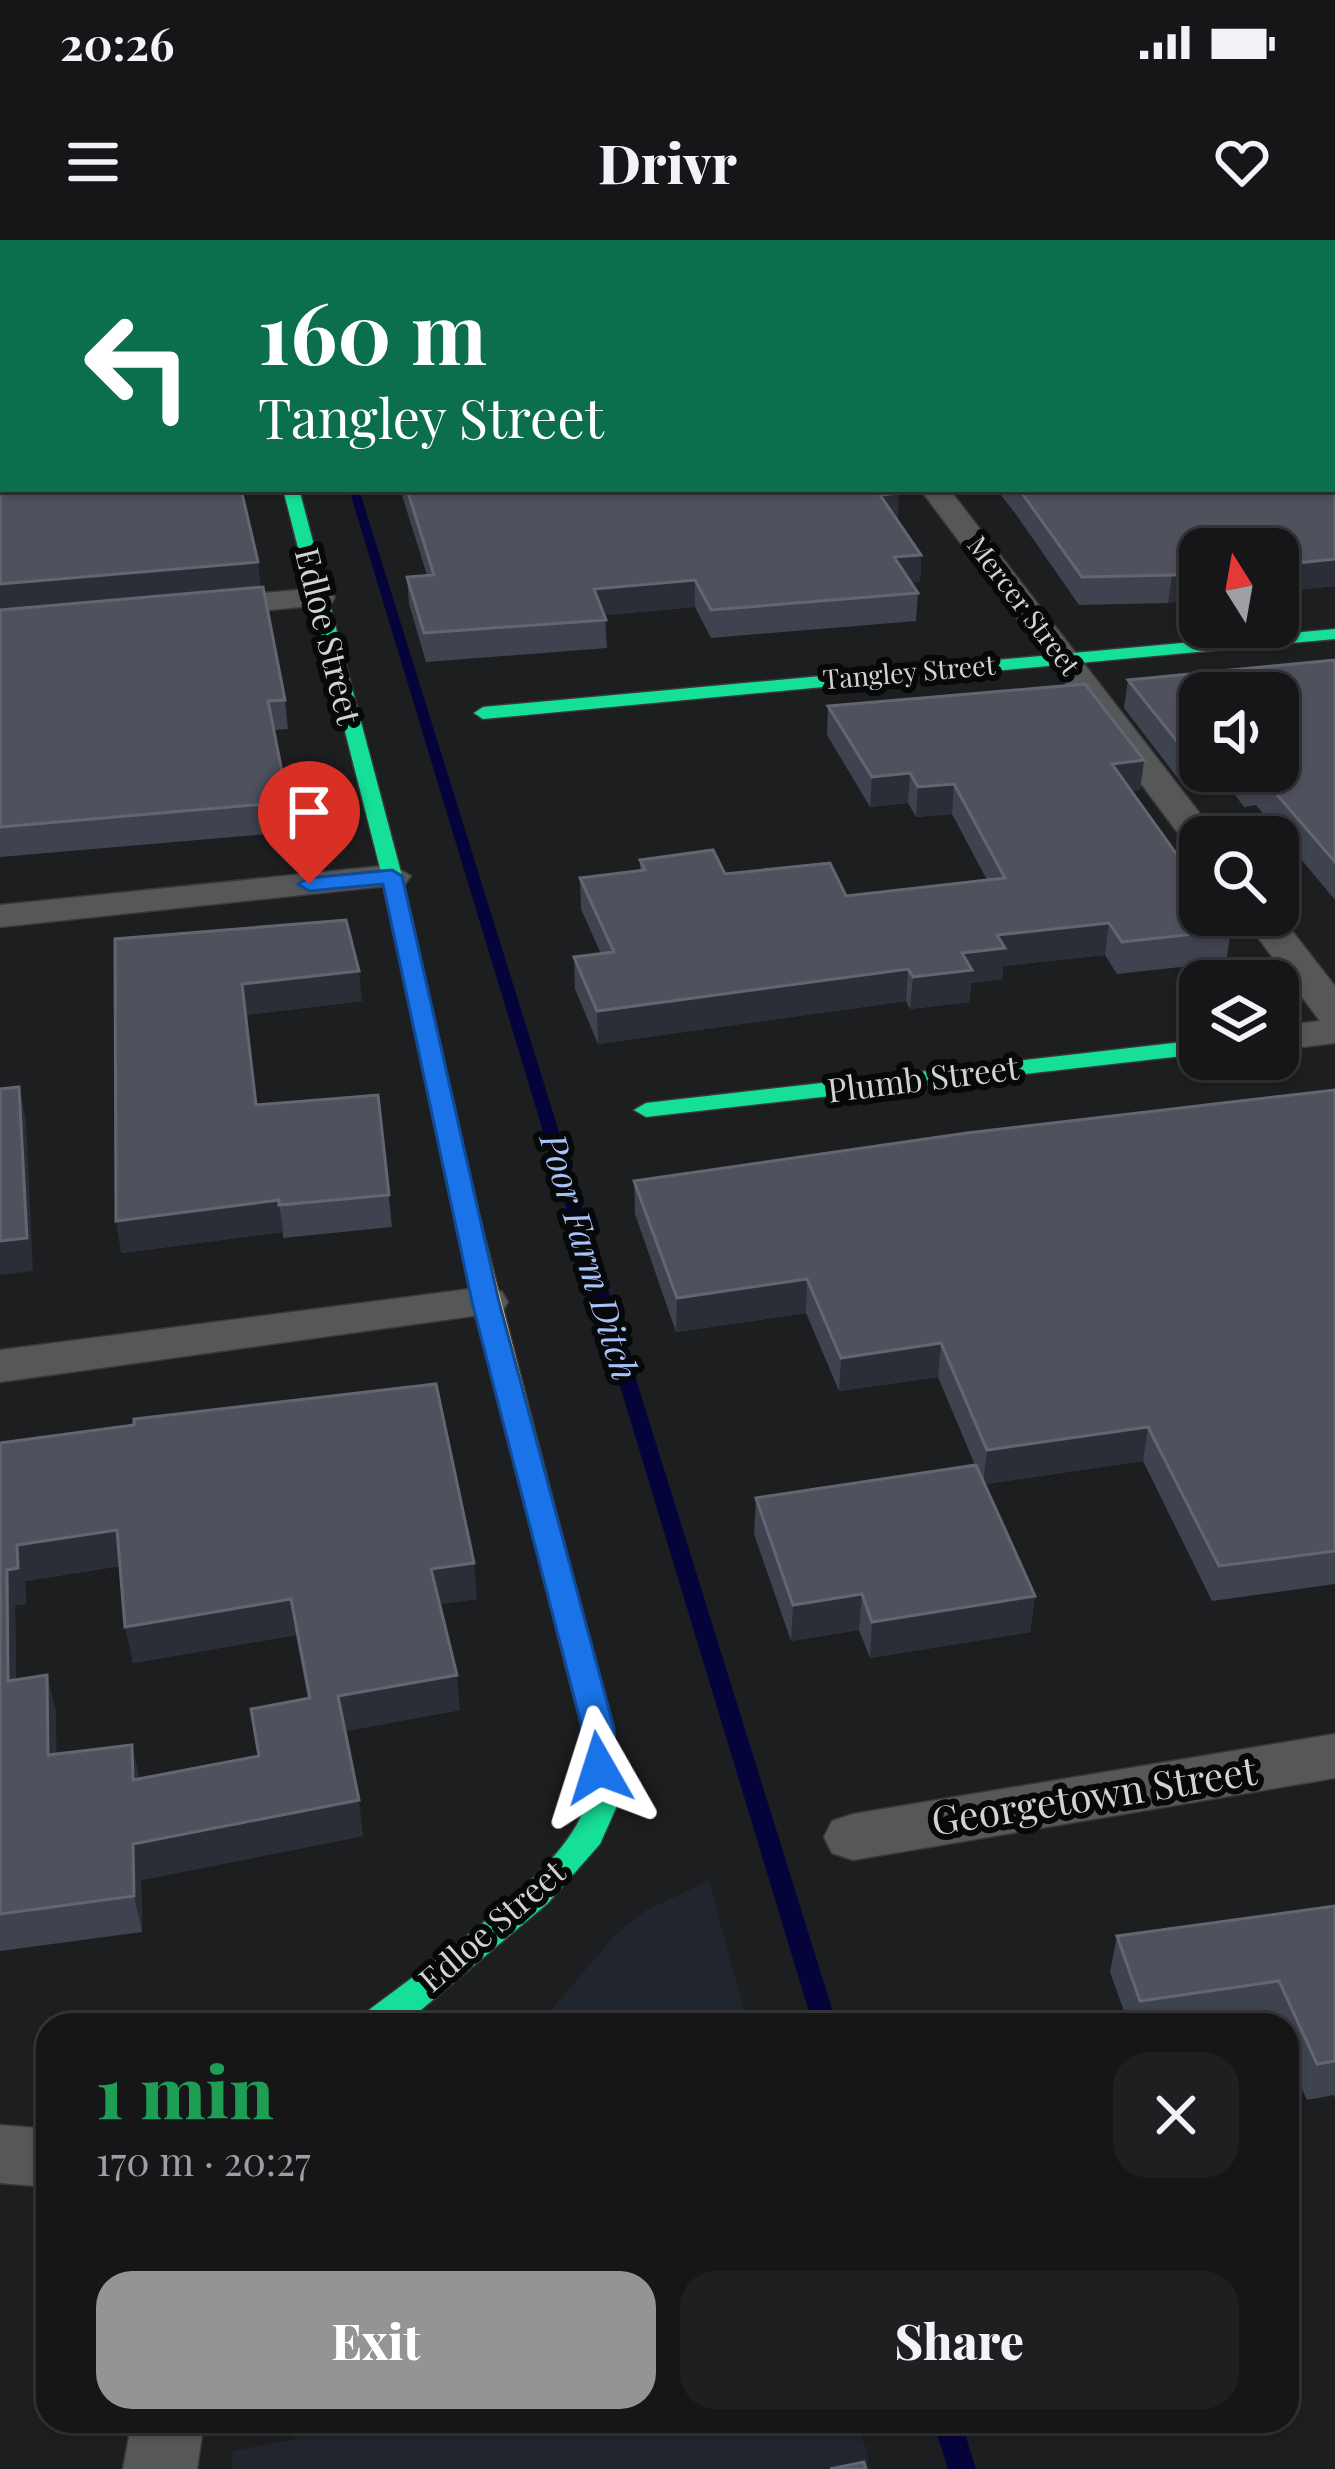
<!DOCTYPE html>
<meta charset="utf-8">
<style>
:root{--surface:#161618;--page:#1f1f21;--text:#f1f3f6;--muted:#9e9fa2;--line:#353537;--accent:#939496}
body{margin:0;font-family:"Playfair Display",serif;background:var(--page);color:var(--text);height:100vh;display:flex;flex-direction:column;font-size:45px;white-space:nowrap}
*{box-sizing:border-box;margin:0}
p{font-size:39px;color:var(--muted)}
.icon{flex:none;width:66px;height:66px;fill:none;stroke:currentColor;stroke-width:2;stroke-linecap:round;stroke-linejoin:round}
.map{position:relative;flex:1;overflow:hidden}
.details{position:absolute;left:36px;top:1773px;width:1263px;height:420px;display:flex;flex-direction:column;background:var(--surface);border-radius:36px;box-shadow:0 3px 9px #0004,0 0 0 3px var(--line)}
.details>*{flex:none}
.hud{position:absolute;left:0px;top:0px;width:1335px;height:252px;box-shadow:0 3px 9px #0004,0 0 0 3px var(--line);background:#0b6e4f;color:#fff;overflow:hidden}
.needle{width:78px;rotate:349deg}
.tools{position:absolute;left:1179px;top:288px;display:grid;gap:24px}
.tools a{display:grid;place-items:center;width:120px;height:120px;border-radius:24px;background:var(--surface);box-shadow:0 3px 9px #0004,0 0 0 3px var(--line);font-size:60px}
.pin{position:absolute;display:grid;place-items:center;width:102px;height:102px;color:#fff;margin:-123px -51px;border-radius:50% 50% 50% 0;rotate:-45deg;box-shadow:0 0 12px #0007}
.pin .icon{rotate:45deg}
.me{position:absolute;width:132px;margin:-66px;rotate:354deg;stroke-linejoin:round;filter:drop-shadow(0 0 9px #0008)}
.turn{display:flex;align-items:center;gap:42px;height:252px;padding:0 60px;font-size:54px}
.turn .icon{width:156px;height:156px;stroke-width:2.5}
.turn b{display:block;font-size:84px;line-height:102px}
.round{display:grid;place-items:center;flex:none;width:126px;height:126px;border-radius:36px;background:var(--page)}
.overview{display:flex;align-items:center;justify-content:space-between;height:204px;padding:0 60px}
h1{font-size:72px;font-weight:800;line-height:90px;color:#1e9e55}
.button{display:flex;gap:24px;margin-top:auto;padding:24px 60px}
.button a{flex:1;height:138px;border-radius:36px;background:var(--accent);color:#fff;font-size:48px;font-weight:800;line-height:138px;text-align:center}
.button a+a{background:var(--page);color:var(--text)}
.status{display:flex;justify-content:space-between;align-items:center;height:84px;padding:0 60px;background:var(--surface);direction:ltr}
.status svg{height:33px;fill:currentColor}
header{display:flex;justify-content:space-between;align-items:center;height:156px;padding:0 60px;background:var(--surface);font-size:54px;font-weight:800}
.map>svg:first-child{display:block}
.built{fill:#21252d}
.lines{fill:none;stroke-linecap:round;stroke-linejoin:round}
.stream{fill:#04043b;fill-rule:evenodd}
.street-casing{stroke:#38393b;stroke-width:3}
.fast-casing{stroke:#38393b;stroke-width:3}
.slow-casing{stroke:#38393b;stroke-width:3}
.street{fill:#565759;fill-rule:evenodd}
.fast{fill:#16e098;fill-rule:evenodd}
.slow{fill:#ffcf43;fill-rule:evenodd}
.wall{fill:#3f434f;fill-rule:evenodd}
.shaded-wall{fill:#2b2e36}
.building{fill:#4f525d;stroke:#636670;stroke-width:3;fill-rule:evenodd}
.route{fill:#1a73e8;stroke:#114b97;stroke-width:3}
.labels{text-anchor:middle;stroke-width:12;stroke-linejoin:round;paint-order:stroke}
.far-street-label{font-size:27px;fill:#d2d3d5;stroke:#070809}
.street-label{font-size:33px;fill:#d2d3d5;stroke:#070809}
.water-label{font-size:36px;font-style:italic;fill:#a9c2fa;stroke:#070809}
.near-street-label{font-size:39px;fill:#d2d3d5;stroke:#070809}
</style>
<div class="status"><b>20:26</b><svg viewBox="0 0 49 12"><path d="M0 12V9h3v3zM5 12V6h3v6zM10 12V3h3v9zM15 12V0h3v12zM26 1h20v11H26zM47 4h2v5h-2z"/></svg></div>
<header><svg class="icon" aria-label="menu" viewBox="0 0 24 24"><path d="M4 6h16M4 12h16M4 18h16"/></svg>Drivr<svg class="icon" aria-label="heart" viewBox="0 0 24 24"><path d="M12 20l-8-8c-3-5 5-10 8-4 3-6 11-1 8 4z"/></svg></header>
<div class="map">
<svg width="1335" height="2229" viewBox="0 0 1335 2229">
<rect width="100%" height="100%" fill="#1d1e20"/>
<path class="built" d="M 709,1641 L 748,1785 L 538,1785 L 615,1695 L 646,1670 Z
M 293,2181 L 858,2181 L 871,2229 L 231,2229 L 233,2211 L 295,2199 Z"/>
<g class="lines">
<path class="stream" d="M 278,0 L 286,0 L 286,3 L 278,3 Z
M 349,249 L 359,249 L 837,1785 L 813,1785 Z
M 933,2181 L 961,2181 L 976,2229 L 948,2229 Z"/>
<defs>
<path id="street" d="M 217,0 L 239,0 L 239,3 L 217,3 Z
M 713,0 L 780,0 L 711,3 Z
M 920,249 L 949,249 L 1218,597 L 1200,597 L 1200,608 L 1187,605 Z
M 320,348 L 335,357 L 331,364 L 199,377 L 183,368 L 199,359 Z
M 392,625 L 411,636 L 405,644 L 0,687 L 0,665 Z
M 1278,673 L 1335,746 L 1335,803 L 1278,810 L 1278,786 L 1320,781 L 1241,675 Z
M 485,1047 L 502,1052 L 508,1062 L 502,1072 L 0,1142 L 0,1110 Z
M 1335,1494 L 1335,1538 L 853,1620 L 832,1613 L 824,1597 L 832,1581 L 853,1574 Z
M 0,1885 L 48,1889 L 48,1947 L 0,1943 Z
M 132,2181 L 204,2181 L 197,2229 L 123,2229 Z"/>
<path id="fast" d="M 283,249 L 299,249 L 402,636 L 474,956 L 471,961 L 453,961 L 450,956 L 382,636 Z
M 1335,389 L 1335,399 L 483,479 L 474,473 L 483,467 Z
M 1200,800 L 1200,814 L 646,877 L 634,870 L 646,863 Z
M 580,1412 L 591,1415 L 595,1423 L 619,1534 L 616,1568 L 600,1604 L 548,1663 L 403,1785 L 359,1785 L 364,1774 C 420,1730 564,1634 584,1568 C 597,1523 576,1466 565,1423 L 569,1415 Z"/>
<path id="slow" d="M 462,949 L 474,956 L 595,1423 L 591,1431 L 569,1431 L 565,1423 L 450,956 Z"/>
</defs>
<use href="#street" class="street-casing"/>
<use href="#fast" class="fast-casing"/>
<use href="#slow" class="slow-casing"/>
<use href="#street" class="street"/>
<use href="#fast" class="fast"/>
<use href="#slow" class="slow"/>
</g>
<path class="wall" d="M 0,0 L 178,0 L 177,3 L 3,3 L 261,347 L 285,460 L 288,489 L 274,490 L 288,562 L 291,592 L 0,617 Z
M 791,0 L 1335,0 L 1335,346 L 1278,352 L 1278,309 L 1168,363 L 1079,365 L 1015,273 L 996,249 L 1332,249 L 1332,3 L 793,3 Z
M 400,249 L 896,249 L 898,280 L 921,315 L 920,342 L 911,342 L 918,353 L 916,381 L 711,398 L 695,367 L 605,375 L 607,408 L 426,422 L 409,364 L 407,337 L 427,335 Z
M 1335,420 L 1335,660 L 1256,565 L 1244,567 L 1224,540 L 1183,545 L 1124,468 L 1128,440 ZM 1278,453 L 1278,531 L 1200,531 Z
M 828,466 L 1144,520 L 1140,550 L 1131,551 L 1231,690 L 1226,722 L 1117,734 L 1105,715 L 1003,726 L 1002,739 L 971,743 L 969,762 L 910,769 L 906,761 L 598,804 L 575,749 L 574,717 L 601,714 L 581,669 L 580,638 L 640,631 L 640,620 L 846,656 L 987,640 L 952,574 L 916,577 L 908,563 L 870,567 L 827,495 Z
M 115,699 L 362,761 L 246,775 L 257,865 L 378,855 L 392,987 L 283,998 L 283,992 L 121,1013 Z
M 1335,850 L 1335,1344 L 1212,1361 L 1143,1221 L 985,1244 L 1035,1356 L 1030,1392 L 870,1418 L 859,1390 L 791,1401 L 754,1294 L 756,1258 L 975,1225 L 938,1137 L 839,1151 L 806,1073 L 676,1092 L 635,974 L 634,941 Z
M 0,1203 L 477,1359 L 439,1364 L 460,1470 L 345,1491 L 363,1596 L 141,1640 L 142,1692 L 0,1711 ZM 120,1326 L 133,1423 L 296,1395 L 308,1459 L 259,1516 L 139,1538 L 56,1514 L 56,1471 L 16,1440 L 15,1365 L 26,1364 L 25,1341 Z
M 1335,1666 L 1335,1859 L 1334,1855 L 1307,1860 L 1287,1816 L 1287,1785 L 1274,1785 L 1270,1777 L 1216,1785 L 1129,1785 L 1110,1732 L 1117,1696 Z"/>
<path class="shaded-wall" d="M 899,253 L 898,280 L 880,255 Z
M 921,315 L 920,342 L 893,344 L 894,317 Z
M 1335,319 L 1335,346 L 1278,352 L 1278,325 Z
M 258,322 L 261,349 L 0,371 L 0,344 Z
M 1200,333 L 1200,360 L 1168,363 L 1172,335 Z
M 695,340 L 695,367 L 595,376 L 594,349 Z
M 1200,514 L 1200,531 L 1225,531 L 1224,540 L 1183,545 L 1188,515 Z
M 1144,520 L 1140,550 L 1108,554 L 1112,524 Z
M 910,533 L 908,563 L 870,567 L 872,537 Z
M 954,544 L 952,574 L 916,577 L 918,547 Z
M 1109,683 L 1105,715 L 1003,726 L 1002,739 L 971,743 L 969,762 L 910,769 L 913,737 L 997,695 Z
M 908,729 L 906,761 L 598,804 L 597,771 Z
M 359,731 L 362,761 L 246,775 L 242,744 Z
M 19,847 L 26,879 L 33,1031 L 0,1035 L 0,1001 Z
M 279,960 L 283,992 L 121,1013 L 116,981 Z
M 807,1039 L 806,1073 L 676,1092 L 677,1058 Z
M 941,1103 L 938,1137 L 839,1151 L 841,1118 Z
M 1148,1187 L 1143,1221 L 983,1244 L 987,1210 Z
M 117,1290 L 124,1325 L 25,1341 L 26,1364 L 15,1365 L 17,1476 L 8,1441 L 7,1330 L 17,1305 Z
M 474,1323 L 477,1359 L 434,1365 L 431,1329 Z
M 862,1354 L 859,1390 L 791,1401 L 793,1365 Z
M 1035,1356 L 1030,1392 L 870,1418 L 872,1382 Z
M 291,1359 L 296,1395 L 133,1423 L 125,1387 Z
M 47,1435 L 56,1471 L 57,1551 L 48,1515 Z
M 457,1435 L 460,1470 L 342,1492 L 338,1456 Z
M 132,1505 L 140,1540 L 133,1540 Z
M 359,1560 L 363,1596 L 141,1640 L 142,1692 L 134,1656 L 133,1604 Z"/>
<path class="building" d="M 3,0 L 174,0 L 173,3 L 3,3 Z
M 333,0 L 605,0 L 607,3 L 335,3 Z
M 810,0 L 1335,0 L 1335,42 L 1332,43 L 1332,3 L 813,3 Z
M 3,11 L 3,158 L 2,144 L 0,145 L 0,13 Z
M 1332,46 L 1335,59 L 1335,105 L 1332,107 Z
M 1332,124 L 1335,124 L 1335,319 L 1278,325 L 1278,309 L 1200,309 L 1200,333 L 1172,335 L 1082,337 L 1019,249 L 1332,249 Z
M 3,163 L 3,249 L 241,249 L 258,322 L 0,344 L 0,165 Z
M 407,249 L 896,249 L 899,253 L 880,255 L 921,315 L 894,317 L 918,353 L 711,370 L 695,340 L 594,349 L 606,380 L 424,393 L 407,337 L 434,335 Z
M 263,347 L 285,460 L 268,461 L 288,562 L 0,587 L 0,370 Z
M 1335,420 L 1335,622 L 1261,536 L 1249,537 L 1244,531 L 1278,531 L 1278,453 L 1200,453 L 1200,514 L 1188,515 L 1128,440 Z
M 1085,444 L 1144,520 L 1112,524 L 1200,647 L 1200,675 L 1220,675 L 1231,690 L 1122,702 L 1109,683 L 997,695 L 1005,708 L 962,713 L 972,730 L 913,737 L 908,729 L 597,771 L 574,717 L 614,712 L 580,638 L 645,630 L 640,620 L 713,610 L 725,634 L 830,623 L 846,656 L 1005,638 L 954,544 L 918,547 L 910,533 L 872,537 L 828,466 Z
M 346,680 L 359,731 L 242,744 L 256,865 L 378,855 L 389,955 L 279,965 L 279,960 L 116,981 L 115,699 Z
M 19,847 L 27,998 L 0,1001 L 0,849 Z
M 1335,850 L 1335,1311 L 1219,1326 L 1148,1187 L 987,1210 L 941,1103 L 841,1118 L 807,1039 L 677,1058 L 634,941 L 967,893 Z
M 436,1144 L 474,1323 L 431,1329 L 457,1435 L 338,1456 L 359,1560 L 133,1604 L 134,1656 L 0,1674 L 0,1203 L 134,1185 L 134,1179 ZM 117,1290 L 125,1387 L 291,1359 L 310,1458 L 251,1469 L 259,1516 L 133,1540 L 132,1505 L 48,1515 L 47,1435 L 8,1441 L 7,1330 L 18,1328 L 17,1305 Z
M 976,1225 L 1035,1356 L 872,1382 L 862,1354 L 793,1365 L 756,1258 Z
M 1335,1666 L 1335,1821 L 1317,1824 L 1279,1741 L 1140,1761 L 1117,1696 Z
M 1192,1781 L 1194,1785 L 1170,1785 Z
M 864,2222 L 866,2229 L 830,2229 Z"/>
<path class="route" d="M 392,630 L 402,636 L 499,1062 L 614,1488 L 615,1528 L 599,1541 L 582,1528 L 582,1488 L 472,1062 L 383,644 L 309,651 L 298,644 L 309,638 Z"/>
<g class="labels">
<g class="far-street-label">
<text transform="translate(1023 366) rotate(53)" y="9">Mercer Street</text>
<text transform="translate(909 433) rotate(-5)" y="9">Tangley Street</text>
</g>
<g class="street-label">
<text transform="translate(328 396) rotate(76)" y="12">Edloe Street</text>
<text transform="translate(923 839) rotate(-7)" y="12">Plumb Street</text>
<text transform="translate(492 1686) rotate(-41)" y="12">Edloe Street</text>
</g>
<g class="water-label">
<text transform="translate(589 1017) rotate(73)" y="13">Poor Farm Ditch</text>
</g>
<g class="near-street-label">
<text transform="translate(1094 1556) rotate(-9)" y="14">Georgetown Street</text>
</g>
</g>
</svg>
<div class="tools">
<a><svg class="needle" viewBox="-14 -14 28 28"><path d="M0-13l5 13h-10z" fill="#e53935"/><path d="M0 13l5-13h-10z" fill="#9e9fa2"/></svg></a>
<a><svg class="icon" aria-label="sound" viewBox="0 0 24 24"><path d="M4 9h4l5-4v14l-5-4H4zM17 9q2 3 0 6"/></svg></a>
<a><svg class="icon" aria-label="search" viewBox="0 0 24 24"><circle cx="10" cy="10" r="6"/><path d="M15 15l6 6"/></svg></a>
<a><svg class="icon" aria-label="layers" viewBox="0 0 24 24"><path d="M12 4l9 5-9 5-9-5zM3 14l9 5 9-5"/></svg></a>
</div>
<div class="pin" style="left:309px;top:644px;background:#d93025"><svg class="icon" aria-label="arrive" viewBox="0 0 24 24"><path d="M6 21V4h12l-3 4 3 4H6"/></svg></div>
<svg class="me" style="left:599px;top:1528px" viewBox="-20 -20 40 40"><path d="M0-17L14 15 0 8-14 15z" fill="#1a73e8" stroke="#fff" stroke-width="4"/></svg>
<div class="hud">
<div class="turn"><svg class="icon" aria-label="left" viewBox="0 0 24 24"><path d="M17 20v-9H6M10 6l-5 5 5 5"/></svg><div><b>160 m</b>Tangley Street</div></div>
</div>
<section class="details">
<div class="overview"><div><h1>1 min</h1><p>170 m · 20:27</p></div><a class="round"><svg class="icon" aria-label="close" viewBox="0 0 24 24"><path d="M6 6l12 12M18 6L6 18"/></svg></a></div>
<div class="button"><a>Exit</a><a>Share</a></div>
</section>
</div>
